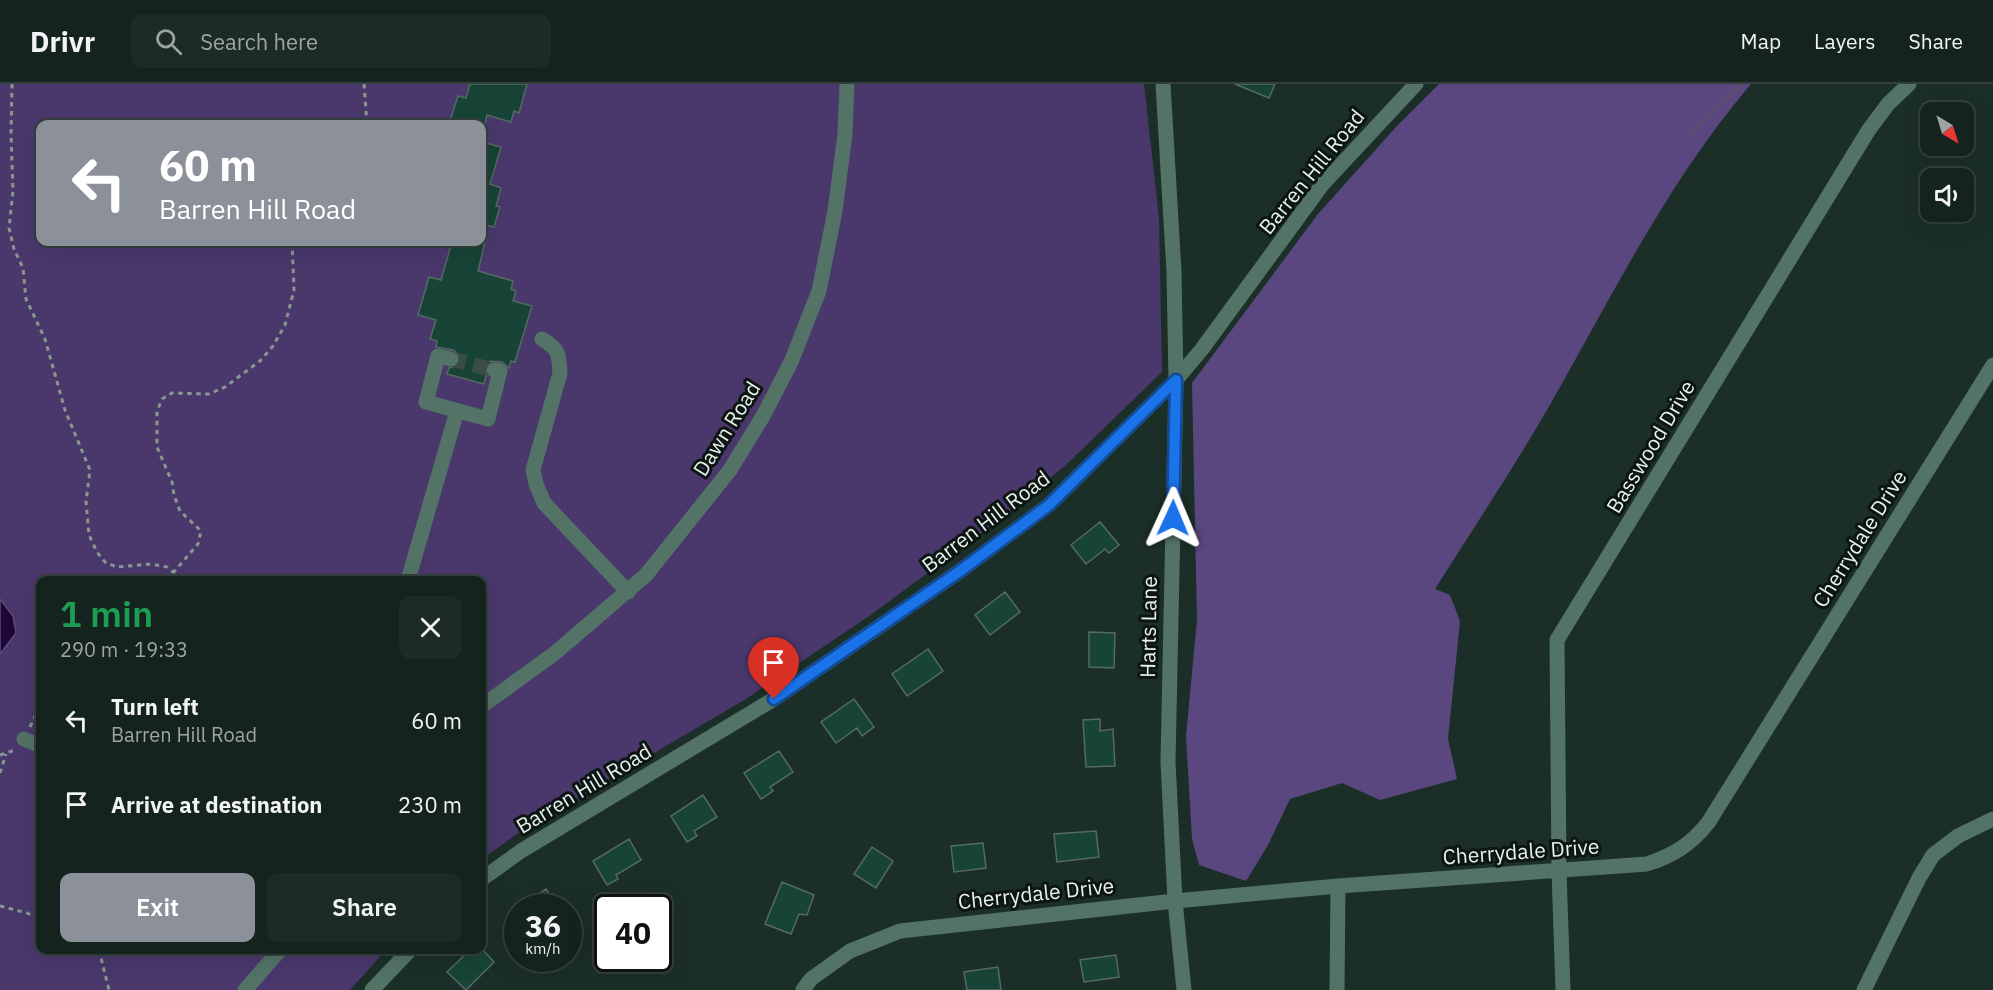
<!DOCTYPE html>
<meta charset="utf-8">
<style>
:root{--surface:#14231e;--page:#1d2b27;--text:#f1f3f6;--muted:#9da4a4;--line:#33403c;--accent:#8c9099}
body{margin:0;font-family:"IBM Plex Sans",sans-serif;background:var(--page);color:var(--text);height:100vh;display:flex;flex-direction:column;font-size:22px;white-space:nowrap}
*{box-sizing:border-box;margin:0}
p{font-size:20px;color:var(--muted)}
.icon{flex:none;width:33px;height:33px;fill:none;stroke:currentColor;stroke-width:2;stroke-linecap:round;stroke-linejoin:round}
.map{position:relative;flex:1;overflow:hidden}
.drawer{position:absolute;left:36px;top:492px;width:450px;height:378px;display:flex;flex-direction:column;background:var(--surface);border-radius:12px;box-shadow:0 6px 24px #0002,0 0 0 2px var(--line)}
.drawer>*{flex:none}
.banner{position:absolute;left:36px;top:36px;width:450px;height:126px;border-radius:12px;box-shadow:0 6px 24px #0002,0 0 0 2px var(--line);background:#8c9099;color:#fff;overflow:hidden}
.needle{width:39px;rotate:142deg}
.controls{position:absolute;left:1920px;top:18px;display:grid;gap:12px}
.controls a{display:grid;place-items:center;width:54px;height:54px;border-radius:12px;background:var(--surface);box-shadow:0 6px 24px #0002,0 0 0 2px var(--line);font-size:30px}
.speed{position:absolute;left:504px;top:810px;display:flex;gap:12px;font-size:30px;font-weight:700;text-align:center}
.speed>*{display:grid;place-content:center;width:78px;height:78px;border-radius:50%;background:var(--surface);box-shadow:0 6px 24px #0002,0 0 0 2px var(--line);line-height:1}
.speed small{font-size:15px;font-weight:400}
.speed .limit{border:3px solid #111;border-radius:9px;background:#fff;color:#111}
.pin{position:absolute;display:grid;place-items:center;width:51px;height:51px;color:#fff;margin:-62px -26px;border-radius:50% 50% 50% 0;rotate:-45deg;box-shadow:0 0 6px #0007}
.pin .icon{rotate:45deg}
.me{position:absolute;width:66px;margin:-33px;rotate:1deg;stroke-linejoin:round;filter:drop-shadow(0 0 4px #0008)}
.turn{display:flex;align-items:center;gap:21px;height:126px;padding:0 24px;font-size:27px}
.turn .icon{width:78px;height:78px;stroke-width:2.5}
.turn b{display:block;font-size:42px;line-height:51px}
.round{display:grid;place-items:center;flex:none;width:63px;height:63px;border-radius:12px;background:var(--page)}
.overview{display:flex;align-items:center;justify-content:space-between;height:102px;padding:0 24px}
h1{font-size:36px;font-weight:600;line-height:45px;color:#1e9e55}
.action{display:flex;gap:12px;margin-top:auto;padding:12px 24px}
.action a{flex:1;height:69px;border-radius:12px;background:var(--accent);color:#fff;font-size:24px;font-weight:600;line-height:69px;text-align:center}
.action a+a{background:var(--page);color:var(--text)}
ul{padding:0;list-style:none}
li{display:flex;align-items:center;gap:18px;height:84px;padding:0 24px}
li div{flex:1}
li b{display:block;font-size:22px}
li em{font-style:normal}
header{display:flex;align-items:center;gap:36px;box-sizing:border-box;height:84px;padding:0 30px;background:var(--surface);border-bottom:2px solid var(--line)}
header strong{font-size:28px}
nav{display:flex;gap:33px;margin-inline-start:auto;font-size:21px}
.search{width:420px;height:54px;background:var(--page);display:flex;align-items:center;gap:15px;box-sizing:border-box;padding:0 21px;border-radius:12px;color:var(--muted);font-size:22px}
.map>svg:first-child{display:block}
.green{fill:#4a386c;fill-rule:evenodd}
.forest{fill:#5a477f}
.water{fill:#1e063a;stroke:#5a4d70;stroke-width:1.5}
.lines{fill:none;stroke-linecap:round;stroke-linejoin:round}
.stream{stroke:#5a4d70;stroke-width:4.5}
.building{fill:#174437;stroke:#546a62;stroke-width:1.5}
.minor-tunnel{stroke:#394c46;stroke-width:15;stroke-dasharray:15 8;stroke-linecap:butt}
.path{stroke:#879791;stroke-width:3;stroke-dasharray:4.5 4.5;stroke-linecap:butt}
.minor{stroke:#537367;stroke-width:15}
.route-casing{stroke:#114b97;stroke-width:15}
.route{stroke:#1a73e8;stroke-width:10}
.labels{text-anchor:middle;stroke-width:6;stroke-linejoin:round;paint-order:stroke}
.street-label{font-size:21px;fill:#e6f2ed;stroke:#0c1511}
</style>
<header>
<strong>Drivr</strong>
<div class="search"><svg class="icon" aria-label="search" viewBox="0 0 24 24"><circle cx="10" cy="10" r="6"/><path d="M15 15l6 6"/></svg>Search here</div>
<nav><a>Map</a><a>Layers</a><a>Share</a></nav>
</header>
<div class="map">
<svg width="1993" height="906" viewBox="0 0 1993 906">
<rect width="100%" height="100%" fill="#1b2f28"/>
<path class="green" d="M 0,0 L 1144,0 L 1159,134 L 1162,288 L 1066,381 L 999,436 L 872,530 L 746,615 L 521,747 L 482,775 L 482,496 L 40,496 L 40,866 L 386,866 L 350,906 L 0,906 ZM 40,40 L 482,40 L 482,158 L 40,158 Z"/>
<path class="forest" d="M 1439,0 L 1751,0 C 1669,96 1613,210 1551,319 C 1515,382 1474,443 1435,505 L 1450,511 L 1460,537 L 1448,655 L 1457,695 L 1380,716 L 1342,699 L 1290,715 L 1268,761 L 1246,797 L 1199,781 L 1192,755 L 1186,652 L 1197,536 L 1192,299 L 1318,130 L 1396,43 Z"/>
<path class="water" d="M 0,515 L 13,532 L 16,549 L 0,570 Z"/>
<g class="lines">
<path class="stream" d="M 1690,51 L 1741,0"/>
</g>
<path class="building" d="M 470,0 L 527,0 L 519,29 L 514,27 L 511,38 L 487,31 L 485,40 L 449,40 L 458,12 L 466,14 Z
M 1235,0 L 1275,0 L 1269,14 Z
M 482,58 L 501,63 L 490,100 L 501,104 L 496,122 L 500,123 L 494,143 L 482,140 Z
M 452,158 L 485,158 L 478,187 L 513,197 L 511,205 L 516,207 L 513,217 L 532,222 L 515,278 L 511,277 L 509,284 L 502,278 L 490,277 L 485,284 L 486,292 L 484,300 L 447,290 L 449,284 L 458,281 L 460,272 L 453,266 L 436,263 L 437,257 L 430,255 L 436,236 L 418,231 L 429,193 L 441,196 Z
M 1100,438 L 1119,461 L 1109,469 L 1105,465 L 1086,480 L 1071,461 Z
M 1005,508 L 1020,528 L 990,551 L 975,531 Z
M 1089,548 L 1115,549 L 1114,584 L 1089,583 Z
M 928,565 L 943,587 L 907,612 L 892,590 Z
M 854,615 L 874,643 L 862,652 L 857,644 L 836,659 L 821,638 Z
M 1100,635 L 1100,647 L 1113,645 L 1115,682 L 1086,683 L 1083,636 Z
M 779,667 L 793,688 L 770,703 L 773,707 L 761,715 L 744,689 Z
M 703,711 L 717,733 L 694,747 L 697,752 L 687,758 L 671,732 Z
M 1096,747 L 1099,773 L 1057,778 L 1054,750 Z
M 629,755 L 641,776 L 616,791 L 618,795 L 607,801 L 593,777 Z
M 983,759 L 986,784 L 954,788 L 951,762 Z
M 872,763 L 893,777 L 876,804 L 854,790 Z
M 782,798 L 814,811 L 807,831 L 799,830 L 791,850 L 765,840 Z
M 546,805 L 558,824 L 518,824 Z
M 482,865 L 494,878 L 466,906 L 447,888 L 470,866 Z
M 1116,871 L 1119,893 L 1084,898 L 1080,876 Z
M 998,883 L 1001,906 L 967,906 L 964,888 Z"/>
<g class="lines">
<path class="minor-tunnel" d="M 451,275 L 494,286"/>
<path class="path" d="M 12,0 L 11,51 L 13,107 L 9,144 L 14,165 L 23,184 L 26,215 L 45,255 L 65,326 L 90,386 L 86,418 L 89,451 L 97,468 L 105,478 L 117,483 L 151,480 L 167,483 L 173,488
M 364,0 L 367,40
M 167,496 L 198,460 L 201,447 L 180,427 L 174,411 L 172,398 L 157,363 L 157,327 L 162,315 L 172,309 L 209,310 L 225,303 L 260,277 L 273,262 L 285,241 L 294,206 L 292,158
M 30,643 L 40,622
M 0,671 L 15,666
M 0,689 L 6,670
M 0,822 L 27,829 L 40,835
M 99,866 L 109,906"/>
<path class="minor" d="M 1163,0 L 1174,188 L 1176,296 L 1168,678 L 1175,817 L 1184,906
M 542,255 C 559,265 559,270 560,289 L 533,386 L 536,400 L 544,419 L 628,508
M 451,275 L 438,272 L 426,318 L 488,335 L 500,287 L 494,286
M 408,496 L 457,327
M 482,622 L 555,569 L 646,491 L 730,386 L 763,332 L 791,278 L 819,207 L 835,127 L 845,50 L 847,0
M 24,655 L 40,662
M 482,795 L 521,767 L 774,615 L 960,487 L 1049,421 L 1176,296 L 1202,265 L 1322,101 L 1416,0
M 245,906 L 280,866
M 372,906 L 410,866
M 803,906 L 811,895 L 850,867 L 900,847 L 1175,817 L 1338,802 L 1647,780 C 1674,771 1690,761 1708,739 L 1993,281
M 1337,906 L 1338,802
M 1563,906 L 1559,787 L 1557,556 L 1868,47 L 1888,20 L 1909,0
M 1864,906 L 1919,794 L 1933,771 L 1958,752 L 1993,735"/>
</g>
<g class="lines">
<defs>
<path id="route" d="M 774,615 L 960,487 L 1049,421 L 1176,296 L 1173,434"/>
</defs>
<use href="#route" class="route-casing"/>
<use href="#route" class="route"/>
</g>
<g class="labels">
<g class="street-label">
<text transform="translate(1312 88) rotate(-51)" y="7">Barren Hill Road</text>
<text transform="translate(727 345) rotate(-58)" y="7">Dawn Road</text>
<text transform="translate(1651 363) rotate(-59)" y="7">Basswood Drive</text>
<text transform="translate(986 438) rotate(-37)" y="7">Barren Hill Road</text>
<text transform="translate(1860 455) rotate(-58)" y="7">Cherrydale Drive</text>
<text transform="translate(1149 543) rotate(-89)" y="7">Harts Lane</text>
<text transform="translate(584 705) rotate(-31)" y="7">Barren Hill Road</text>
<text transform="translate(1521 768) rotate(-4)" y="7">Cherrydale Drive</text>
<text transform="translate(1036 810) rotate(-6)" y="7">Cherrydale Drive</text>
</g>
</g>
</svg>
<div class="controls">
<a><svg class="needle" viewBox="-14 -14 28 28"><path d="M0-13l5 13h-10z" fill="#e53935"/><path d="M0 13l5-13h-10z" fill="#9da4a4"/></svg></a>
<a><svg class="icon" aria-label="sound" viewBox="0 0 24 24"><path d="M4 9h4l5-4v14l-5-4H4zM17 9q2 3 0 6"/></svg></a>
</div>
<div class="speed"><div>36<small>km/h</small></div><div class="limit">40</div></div>
<div class="pin" style="left:774px;top:615px;background:#d93025"><svg class="icon" aria-label="arrive" viewBox="0 0 24 24"><path d="M6 21V4h12l-3 4 3 4H6"/></svg></div>
<svg class="me" style="left:1173px;top:434px" viewBox="-20 -20 40 40"><path d="M0-17L14 15 0 8-14 15z" fill="#1a73e8" stroke="#fff" stroke-width="4"/></svg>
<div class="banner">
<div class="turn"><svg class="icon" aria-label="left" viewBox="0 0 24 24"><path d="M17 20v-9H6M10 6l-5 5 5 5"/></svg><div><b>60 m</b>Barren Hill Road</div></div>
</div>
<section class="drawer">
<div class="overview"><div><h1>1 min</h1><p>290 m · 19:33</p></div><a class="round"><svg class="icon" aria-label="close" viewBox="0 0 24 24"><path d="M6 6l12 12M18 6L6 18"/></svg></a></div>
<ul>
<li><svg class="icon" aria-label="left" viewBox="0 0 24 24"><path d="M17 20v-9H6M10 6l-5 5 5 5"/></svg><div><b>Turn left</b><p>Barren Hill Road</p></div><em>60 m</em></li>
<li><svg class="icon" aria-label="arrive" viewBox="0 0 24 24"><path d="M6 21V4h12l-3 4 3 4H6"/></svg><div><b>Arrive at destination</b></div><em>230 m</em></li>
</ul>
<div class="action"><a>Exit</a><a>Share</a></div>
</section>
</div>
